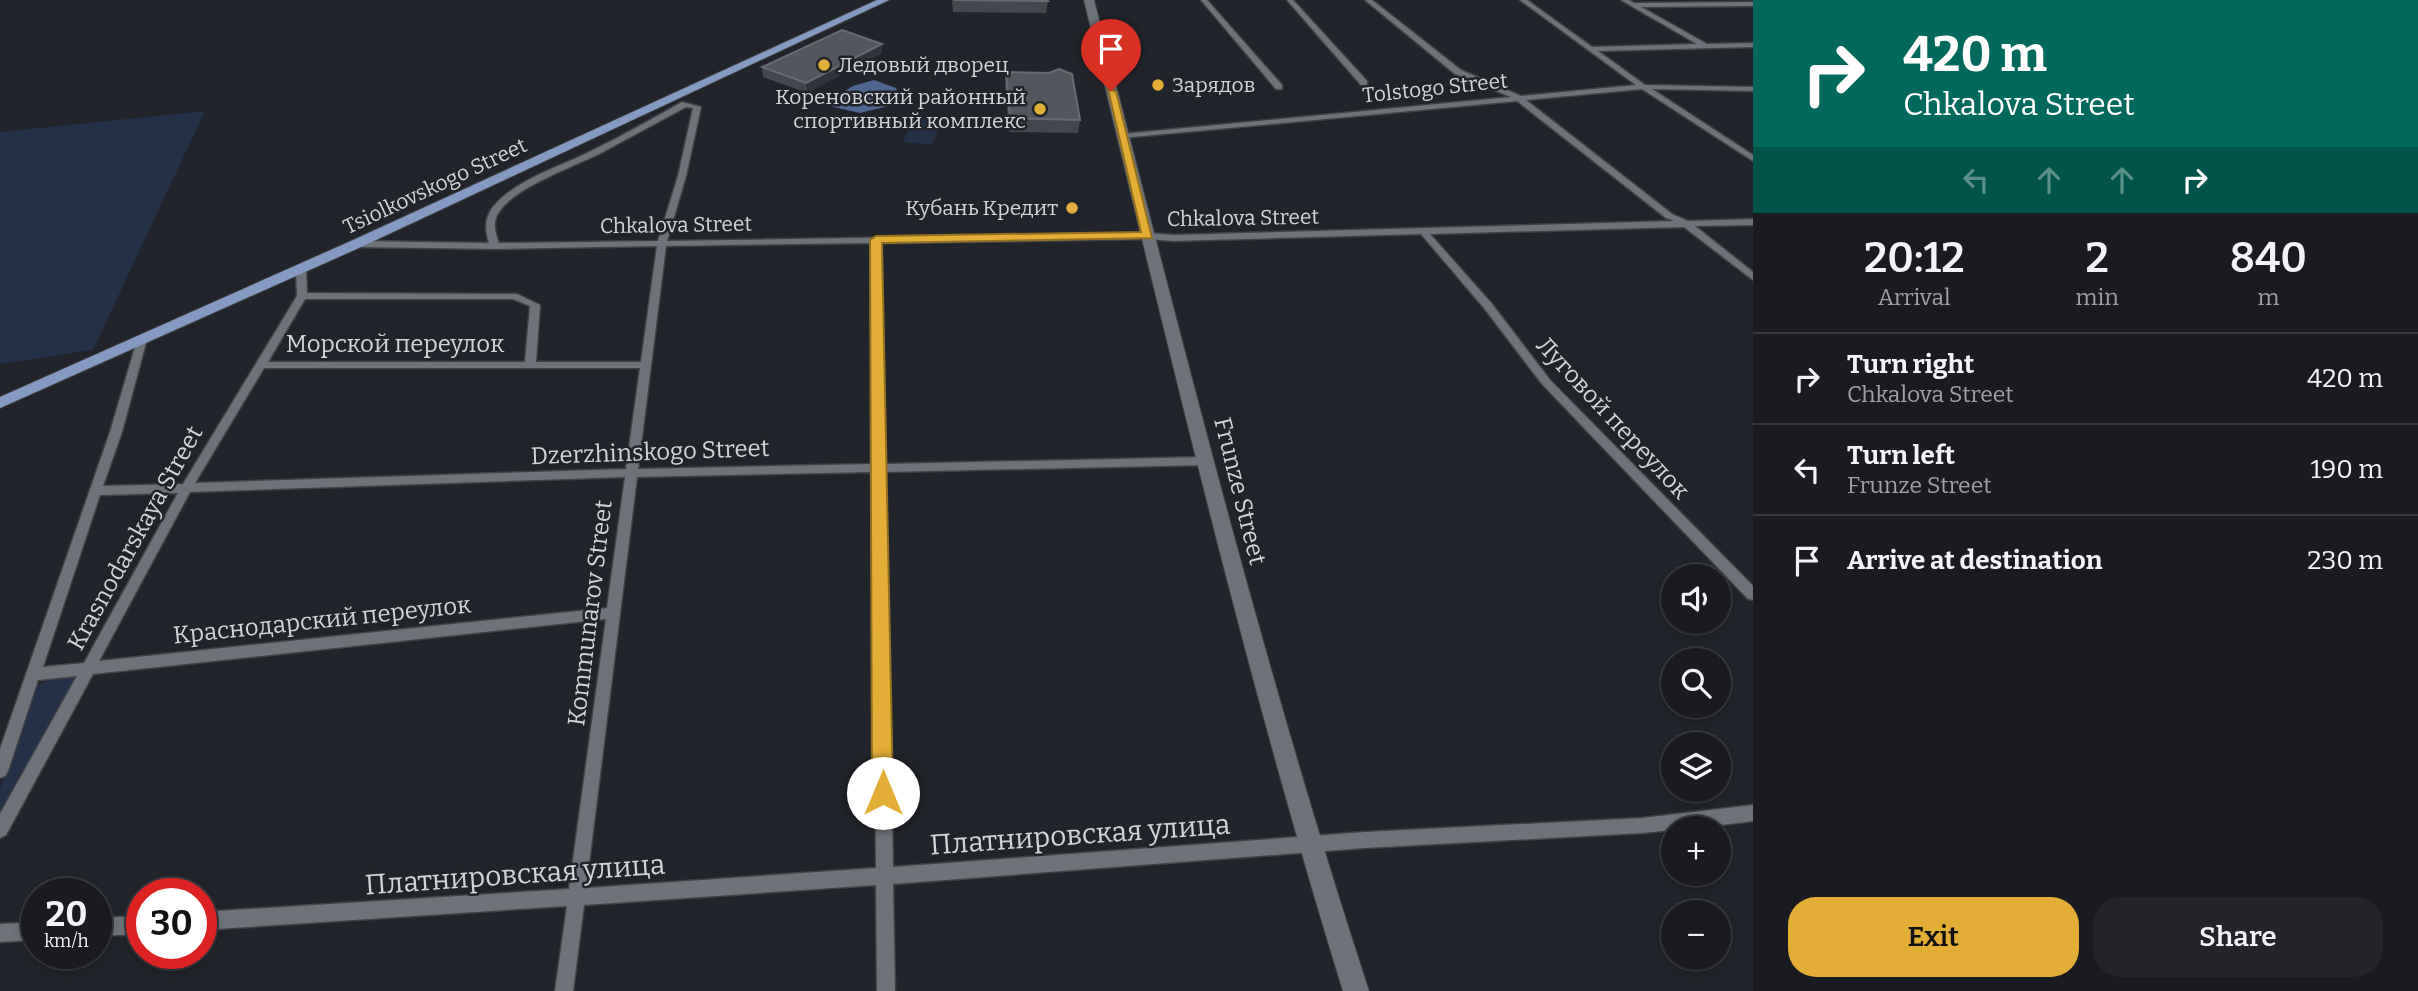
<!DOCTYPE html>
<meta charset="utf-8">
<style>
:root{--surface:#191b20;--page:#222429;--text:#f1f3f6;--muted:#9fa1a5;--line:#37393e;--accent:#e3ae35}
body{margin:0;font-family:Bitter,serif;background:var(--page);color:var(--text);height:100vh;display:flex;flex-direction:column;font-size:26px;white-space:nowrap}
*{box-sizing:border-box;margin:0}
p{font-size:23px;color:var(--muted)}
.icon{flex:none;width:38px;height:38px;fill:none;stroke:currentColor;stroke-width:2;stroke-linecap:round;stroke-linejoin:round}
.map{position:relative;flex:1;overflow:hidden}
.panel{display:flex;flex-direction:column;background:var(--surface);width:665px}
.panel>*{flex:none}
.banner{background:#00695c;color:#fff;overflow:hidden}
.buttons{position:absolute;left:1661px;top:564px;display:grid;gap:14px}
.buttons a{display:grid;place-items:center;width:70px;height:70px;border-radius:50%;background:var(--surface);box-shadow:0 4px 10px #0003,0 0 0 2px var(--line);font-size:35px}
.speed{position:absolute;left:21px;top:878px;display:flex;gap:14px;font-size:35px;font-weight:700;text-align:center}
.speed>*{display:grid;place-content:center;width:91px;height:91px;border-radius:50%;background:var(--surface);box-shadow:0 4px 10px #0003,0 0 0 2px var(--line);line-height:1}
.speed small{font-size:18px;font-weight:400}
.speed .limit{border:10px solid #d22;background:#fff;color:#111}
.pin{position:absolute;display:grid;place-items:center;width:60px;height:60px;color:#fff;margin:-72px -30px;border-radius:50% 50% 50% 0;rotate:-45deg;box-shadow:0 0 7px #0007}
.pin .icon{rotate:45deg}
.me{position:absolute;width:77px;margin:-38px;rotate:0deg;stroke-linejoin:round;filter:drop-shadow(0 0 5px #0008)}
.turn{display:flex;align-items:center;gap:24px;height:147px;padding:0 35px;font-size:32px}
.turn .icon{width:91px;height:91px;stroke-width:2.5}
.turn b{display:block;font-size:49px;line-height:60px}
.lanes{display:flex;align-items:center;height:66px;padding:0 35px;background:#0003;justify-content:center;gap:35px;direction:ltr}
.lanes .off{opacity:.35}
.eta{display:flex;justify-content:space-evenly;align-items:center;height:119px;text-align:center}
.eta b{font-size:42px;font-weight:600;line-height:49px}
.button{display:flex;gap:14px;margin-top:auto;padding:14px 35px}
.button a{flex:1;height:80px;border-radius:28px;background:var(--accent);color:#111;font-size:28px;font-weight:600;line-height:80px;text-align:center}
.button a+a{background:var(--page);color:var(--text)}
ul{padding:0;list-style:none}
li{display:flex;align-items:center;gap:21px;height:91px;padding:0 35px;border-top:2px solid var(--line)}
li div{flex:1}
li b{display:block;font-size:26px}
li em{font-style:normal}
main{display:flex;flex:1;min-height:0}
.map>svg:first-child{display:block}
.green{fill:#233048}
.water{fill:#506692}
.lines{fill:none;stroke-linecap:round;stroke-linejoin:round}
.street-casing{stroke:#3e4146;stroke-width:3}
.secondary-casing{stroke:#3e4146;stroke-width:2}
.primary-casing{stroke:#3e4146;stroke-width:2}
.street{fill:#6e7279;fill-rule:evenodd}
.secondary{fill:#6e7279;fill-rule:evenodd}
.primary{fill:#859ac3;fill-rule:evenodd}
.wall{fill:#44484e}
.shaded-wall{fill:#2f333a}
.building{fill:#53575d;stroke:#676a70;stroke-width:2}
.route{fill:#e3ae35;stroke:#947122;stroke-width:2}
.poi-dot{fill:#e3ae35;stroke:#21242a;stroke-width:2.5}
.labels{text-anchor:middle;stroke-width:5;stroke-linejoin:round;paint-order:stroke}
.far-poi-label{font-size:21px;fill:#d1d4d8;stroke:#21242a;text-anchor:start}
.far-street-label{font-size:21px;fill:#d1d4d8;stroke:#21242a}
.street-label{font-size:24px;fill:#d1d4d8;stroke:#21242a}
.near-street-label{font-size:28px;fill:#d1d4d8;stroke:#21242a}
</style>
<main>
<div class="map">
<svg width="1753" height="991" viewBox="0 0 1753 991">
<rect width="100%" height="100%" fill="#21242a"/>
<path class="green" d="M 205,111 L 93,350 L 0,364 L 0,132 Z
M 914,117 L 942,120 L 932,145 L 903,142 Z
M 79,673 L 0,817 L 0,789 L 31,689 L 59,674 Z"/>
<path class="water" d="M 874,80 L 896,88 L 900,98 L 897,104 L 860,113 L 829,106 L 828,101 L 853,86 Z"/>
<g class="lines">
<defs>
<path id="street" d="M 1201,0 L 1207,0 L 1282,85 L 1282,89 L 1276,89 Z
M 1287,0 L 1293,0 L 1367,81 L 1367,85 L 1361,85 Z
M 1365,0 L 1372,0 L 1461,70 L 1521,96 L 1636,85 L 1520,0 L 1527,0 L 1592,47 L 1697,44 L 1621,0 L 1629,0 L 1634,3 L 1753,2 L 1753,6 L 1641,7 L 1707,44 L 1753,43 L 1753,47 L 1598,51 L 1645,85 L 1753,87 L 1753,91 L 1652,89 L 1753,155 L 1753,161 L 1642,89 L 1526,100 L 1672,214 L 1688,221 L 1753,219 L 1753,225 L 1695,226 L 1753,272 L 1753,280 L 1684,227 L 1430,234 L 1492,304 L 1550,380 L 1753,586 L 1753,600 L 1748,599 L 1542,384 L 1484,308 L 1421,234 L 1173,241 L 1147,239 L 881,243 L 885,464 L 1206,457 L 1212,461 L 1206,465 L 885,472 L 893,867 L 1365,832 L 1642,818 L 1753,805 L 1753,821 L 1698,828 L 1673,828 L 1673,830 L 1642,833 L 1365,848 L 893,884 L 895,991 L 877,991 L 876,885 L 584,905 L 573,991 L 555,991 L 567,906 L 201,930 L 201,912 L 569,889 L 606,619 L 93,674 L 6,835 L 0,838 L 0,814 L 77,676 L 38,680 L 8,771 L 5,776 L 0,778 L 0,749 L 110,432 L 138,337 L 142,336 L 147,339 L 122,432 L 103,486 L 183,484 L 297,296 L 296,268 L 301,265 L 306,268 L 307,293 L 517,294 L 540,305 L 536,362 L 641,362 L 657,246 L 495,249 L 356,247 L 351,244 L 356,241 L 489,243 C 485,230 484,219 493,207 C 516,179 560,167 591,151 C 622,136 652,119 682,102 L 701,107 L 686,176 L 667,241 L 1147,233 L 1173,235 L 1674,221 L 1666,218 L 1517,101 L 1122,138 L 1118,136 L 1122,134 L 1511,97 L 1455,74 ZM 686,107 L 693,108 L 678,176 L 658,241 L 499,243 C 495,233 492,222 499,212 C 515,187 573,167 601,153 C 629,138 658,122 686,107 ZM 871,243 L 873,464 L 638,469 L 666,246 ZM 305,299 L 513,299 L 530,306 L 525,362 L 268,362 ZM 264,368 L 640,368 L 626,469 L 195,483 ZM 873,472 L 876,868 L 586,888 L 637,477 ZM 625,477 L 607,608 L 99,661 L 190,492 ZM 178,493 L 84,663 L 43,667 L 100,495 Z
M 142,916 L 142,934 L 96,936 L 96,918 Z
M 37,922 L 37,940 L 0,942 L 0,924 Z"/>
<path id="secondary" d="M 1084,0 L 1094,0 C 1180,332 1262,665 1369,991 L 1343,991 C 1242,665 1165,332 1084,0 Z"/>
<path id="primary" d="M 877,0 L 889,0 L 361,247 L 0,408 L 0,397 L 351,241 Z"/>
</defs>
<use href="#street" class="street-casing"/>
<use href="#secondary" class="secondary-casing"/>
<use href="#primary" class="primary-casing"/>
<use href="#street" class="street"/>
<use href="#secondary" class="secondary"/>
<use href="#primary" class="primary"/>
</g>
<path class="wall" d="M 952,0 L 1047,0 L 1048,1 L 1046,13 L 953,12 Z
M 882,44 L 882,53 L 807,93 L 763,77 L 762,67 Z
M 1006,72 L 1080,120 L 1078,133 L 1009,132 L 1005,85 Z"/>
<path class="shaded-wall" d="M 882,44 L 882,53 L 807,93 L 806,83 Z"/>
<path class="building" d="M 954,0 L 1047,0 L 1048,1 Z
M 842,30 L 882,44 L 806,83 L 762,67 Z
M 1059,69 L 1072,74 L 1080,120 L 1010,118 L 1006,72 L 1049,73 Z"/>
<path class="route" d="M 1108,89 L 1116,91 L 1152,238 L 882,243 L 893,793 L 890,800 L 883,802 L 875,800 L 872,793 L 870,240 L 876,236 L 1141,232 Z"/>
<g class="poi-dot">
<circle cx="824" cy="65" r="7"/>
<circle cx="1158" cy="85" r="7"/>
<circle cx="1040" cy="109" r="7"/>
<circle cx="1072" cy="208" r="7"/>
</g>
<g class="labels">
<g class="far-poi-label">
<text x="838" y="72">Ледовый дворец</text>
<text x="1172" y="92">Зарядов</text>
<text x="1026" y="104" text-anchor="end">Кореновский районный<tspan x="1026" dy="24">спортивный комплекс</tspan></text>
<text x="1058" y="215" text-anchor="end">Кубань Кредит</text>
</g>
<g class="far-street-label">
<text transform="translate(1435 88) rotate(-6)" y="7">Tolstogo Street</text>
<text transform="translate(435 186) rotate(-25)" y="7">Tsiolkovskogo Street</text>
<text transform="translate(1243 218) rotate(-1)" y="7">Chkalova Street</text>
<text transform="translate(676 225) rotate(-1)" y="7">Chkalova Street</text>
</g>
<g class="street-label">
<text x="395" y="352">Морской переулок</text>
<text transform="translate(1613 418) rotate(47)" y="8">Луговой переулок</text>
<text transform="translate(650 452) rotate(-2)" y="8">Dzerzhinskogo Street</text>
<text transform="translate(1240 491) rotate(76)" y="8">Frunze Street</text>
<text transform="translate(135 538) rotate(-61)" y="8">Krasnodarskaya Street</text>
<text transform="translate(590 613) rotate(-83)" y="8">Kommunarov Street</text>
<text transform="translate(322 620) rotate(-6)" y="8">Краснодарский переулок</text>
</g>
<g class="near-street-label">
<text transform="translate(1080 834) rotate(-4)" y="10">Платнировская улица</text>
<text transform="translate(515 874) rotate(-4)" y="10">Платнировская улица</text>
</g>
</g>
</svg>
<div class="buttons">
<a><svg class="icon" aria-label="sound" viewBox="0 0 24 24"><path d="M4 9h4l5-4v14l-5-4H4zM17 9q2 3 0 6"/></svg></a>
<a><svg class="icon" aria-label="search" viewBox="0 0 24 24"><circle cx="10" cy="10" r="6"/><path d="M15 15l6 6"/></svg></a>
<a><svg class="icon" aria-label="layers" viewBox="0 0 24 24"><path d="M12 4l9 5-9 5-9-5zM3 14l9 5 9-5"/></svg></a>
<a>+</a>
<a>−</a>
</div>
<div class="speed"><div>20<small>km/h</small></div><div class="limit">30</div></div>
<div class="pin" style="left:1111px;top:91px;background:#d93025"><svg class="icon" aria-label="arrive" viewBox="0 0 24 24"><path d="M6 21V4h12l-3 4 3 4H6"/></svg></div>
<svg class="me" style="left:883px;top:793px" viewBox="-20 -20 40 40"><circle r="19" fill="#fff"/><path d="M0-13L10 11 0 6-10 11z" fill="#e3ae35"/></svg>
</div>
<section class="panel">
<div class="banner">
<div class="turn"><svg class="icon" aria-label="right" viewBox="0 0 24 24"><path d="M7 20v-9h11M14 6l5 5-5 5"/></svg><div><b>420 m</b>Chkalova Street</div></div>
<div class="lanes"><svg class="icon off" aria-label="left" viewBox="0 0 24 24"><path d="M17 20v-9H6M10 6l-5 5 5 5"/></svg><svg class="icon off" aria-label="ahead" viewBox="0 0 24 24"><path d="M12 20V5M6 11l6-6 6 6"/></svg><svg class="icon off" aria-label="ahead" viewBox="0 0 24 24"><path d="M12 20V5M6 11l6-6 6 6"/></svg><svg class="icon" aria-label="right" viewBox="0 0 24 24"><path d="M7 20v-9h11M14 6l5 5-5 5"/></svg></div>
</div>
<div class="eta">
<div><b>20:12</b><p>Arrival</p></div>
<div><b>2</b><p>min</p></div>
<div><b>840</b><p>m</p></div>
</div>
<ul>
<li><svg class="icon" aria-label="right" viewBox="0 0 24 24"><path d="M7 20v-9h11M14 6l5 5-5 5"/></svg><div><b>Turn right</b><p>Chkalova Street</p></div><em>420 m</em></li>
<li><svg class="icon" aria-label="left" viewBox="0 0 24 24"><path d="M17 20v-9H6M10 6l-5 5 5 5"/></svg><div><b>Turn left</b><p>Frunze Street</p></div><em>190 m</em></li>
<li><svg class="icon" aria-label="arrive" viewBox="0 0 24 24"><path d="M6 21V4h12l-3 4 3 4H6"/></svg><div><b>Arrive at destination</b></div><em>230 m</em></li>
</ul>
<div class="button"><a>Exit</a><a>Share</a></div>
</section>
</main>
